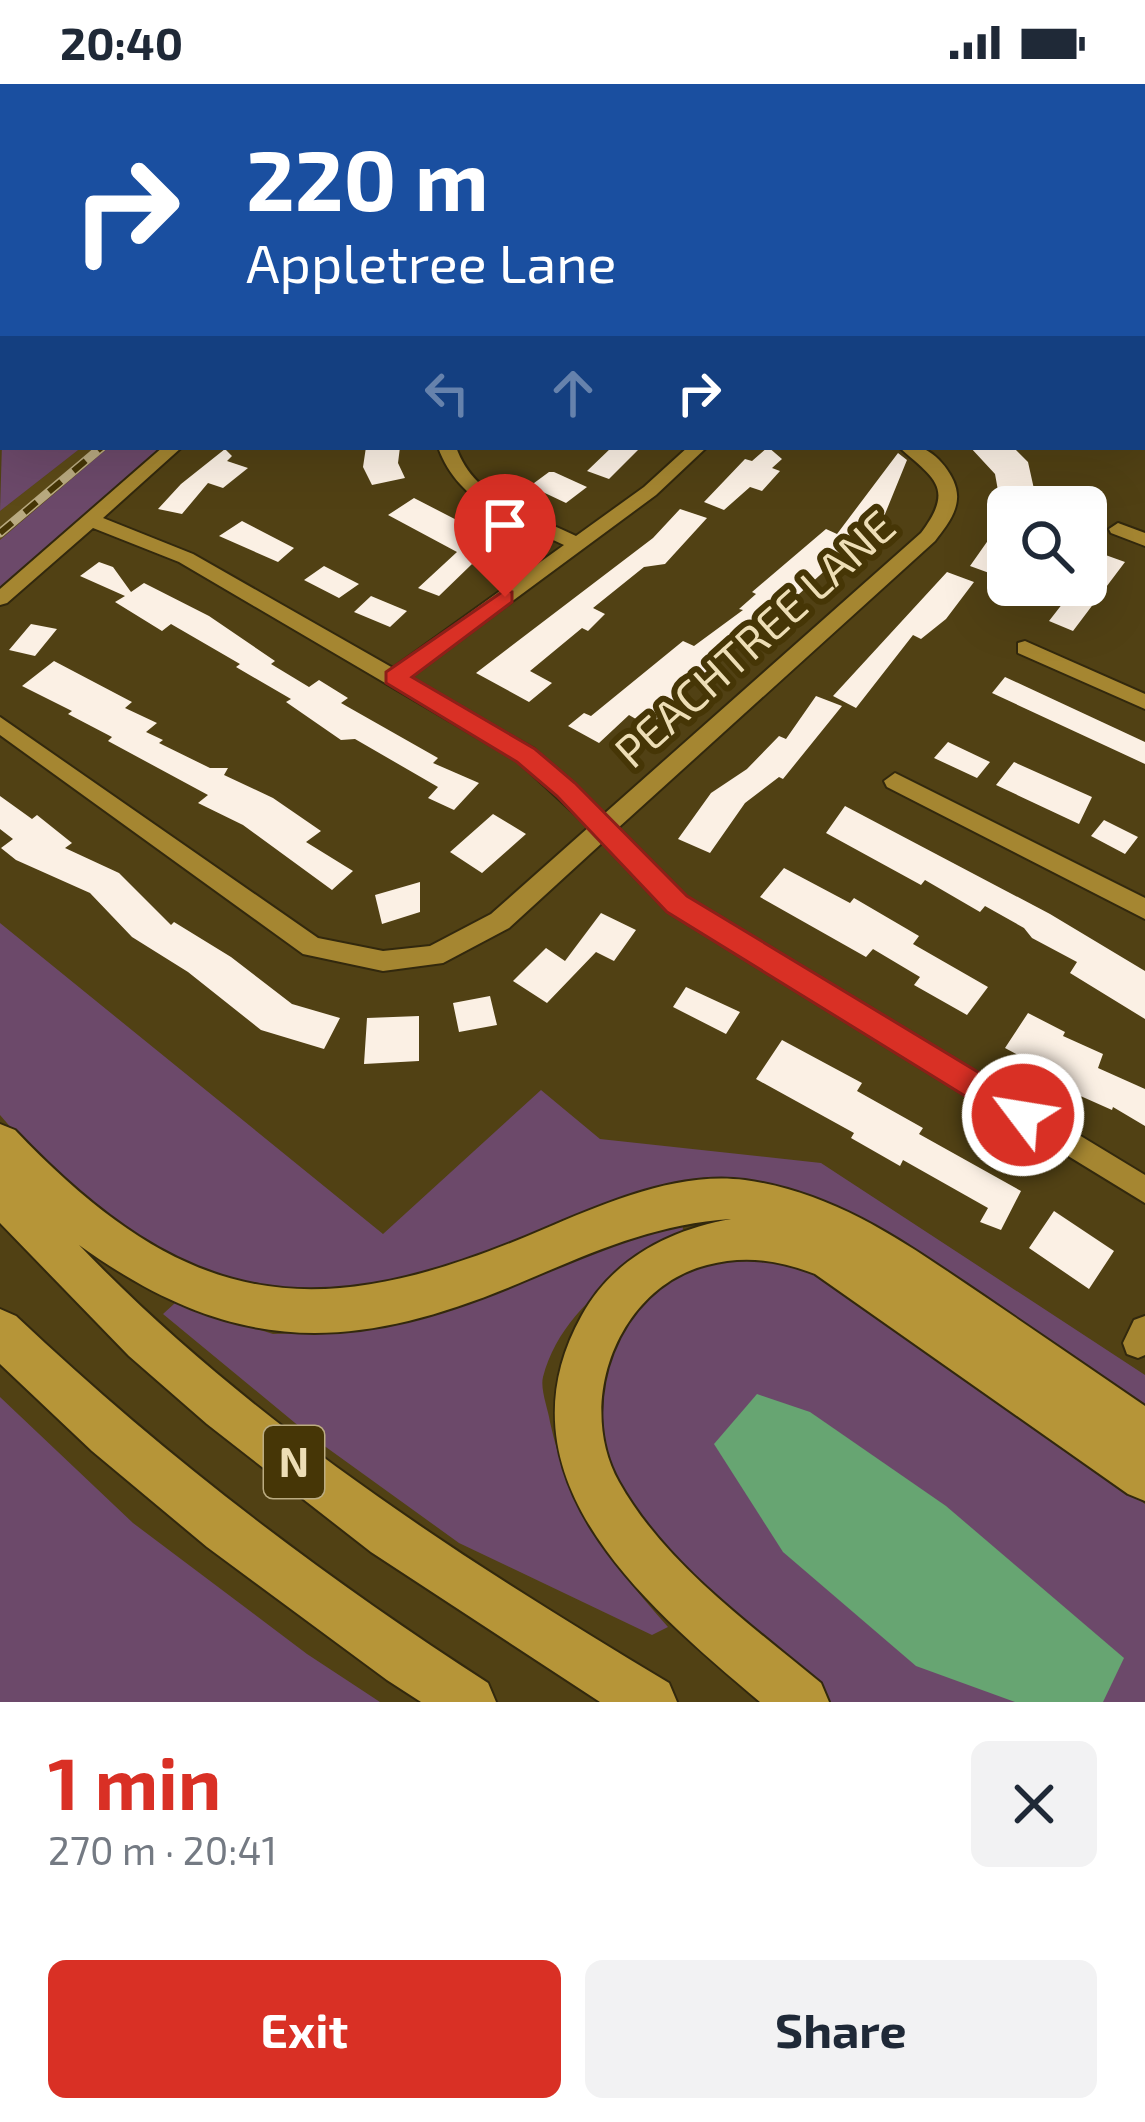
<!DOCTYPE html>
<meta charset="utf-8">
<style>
:root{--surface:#fff;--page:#f2f2f3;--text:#1f2937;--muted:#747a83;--accent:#d93025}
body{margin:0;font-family:"Exo 2",sans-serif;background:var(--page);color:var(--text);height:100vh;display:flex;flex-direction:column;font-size:45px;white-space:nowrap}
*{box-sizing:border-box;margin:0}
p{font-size:39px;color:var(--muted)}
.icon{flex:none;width:66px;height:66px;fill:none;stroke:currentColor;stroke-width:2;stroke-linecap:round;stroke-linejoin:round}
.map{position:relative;height:1618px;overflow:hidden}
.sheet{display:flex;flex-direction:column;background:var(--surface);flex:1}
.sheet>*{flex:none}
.hud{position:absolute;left:0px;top:0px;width:1146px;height:366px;box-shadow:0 12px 48px #0002;background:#1a4fa0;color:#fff;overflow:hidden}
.controls{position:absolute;left:987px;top:402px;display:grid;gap:24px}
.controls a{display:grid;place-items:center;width:120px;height:120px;border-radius:18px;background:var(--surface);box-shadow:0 12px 48px #0002;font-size:60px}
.pin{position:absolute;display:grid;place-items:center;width:102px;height:102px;color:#fff;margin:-123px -51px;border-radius:50% 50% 50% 0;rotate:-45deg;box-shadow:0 0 12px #0007}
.pin .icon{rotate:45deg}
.me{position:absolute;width:132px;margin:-66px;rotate:301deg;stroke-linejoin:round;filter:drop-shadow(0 0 9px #0008)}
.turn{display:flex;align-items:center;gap:42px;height:252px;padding:0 48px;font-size:54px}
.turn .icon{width:156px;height:156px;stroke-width:2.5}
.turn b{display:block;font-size:84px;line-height:102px}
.lanes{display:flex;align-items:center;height:114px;padding:0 48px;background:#0003;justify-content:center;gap:60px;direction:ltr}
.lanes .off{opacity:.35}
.round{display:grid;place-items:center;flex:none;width:126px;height:126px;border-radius:18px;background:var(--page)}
.summary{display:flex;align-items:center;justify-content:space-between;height:204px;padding:0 48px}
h1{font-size:72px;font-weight:700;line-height:90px;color:var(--accent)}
.button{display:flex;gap:24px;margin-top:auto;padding:24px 48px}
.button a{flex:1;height:138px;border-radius:18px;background:var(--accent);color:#fff;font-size:48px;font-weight:700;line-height:138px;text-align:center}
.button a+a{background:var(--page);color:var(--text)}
.status{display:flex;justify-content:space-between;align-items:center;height:84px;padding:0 60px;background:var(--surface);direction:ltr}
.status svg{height:33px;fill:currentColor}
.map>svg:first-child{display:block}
.built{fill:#5c4a17}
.green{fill:#6c496a}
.water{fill:#67a572}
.building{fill:#fbf0e4}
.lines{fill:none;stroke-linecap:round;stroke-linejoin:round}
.minor-casing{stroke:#32280d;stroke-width:4}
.motorway-casing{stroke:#32280d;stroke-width:4}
.minor{fill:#a58631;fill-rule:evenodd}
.motorway{fill:#b69538;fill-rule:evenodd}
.rail-far1-casing{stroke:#b9aa80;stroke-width:8}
.rail-casing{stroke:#b9aa80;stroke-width:9}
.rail-far1{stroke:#463606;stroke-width:4.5;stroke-dasharray:14;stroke-linecap:butt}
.rail{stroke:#463606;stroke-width:6;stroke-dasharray:16;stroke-linecap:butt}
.route{fill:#d93025;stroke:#8d1f18;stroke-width:3}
.labels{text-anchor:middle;stroke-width:12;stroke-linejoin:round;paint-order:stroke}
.shield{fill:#463606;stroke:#bbac81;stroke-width:3}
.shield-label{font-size:42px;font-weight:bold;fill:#eddeb6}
.street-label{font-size:45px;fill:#eddeb6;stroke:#463606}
</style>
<div class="status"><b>20:40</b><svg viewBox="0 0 49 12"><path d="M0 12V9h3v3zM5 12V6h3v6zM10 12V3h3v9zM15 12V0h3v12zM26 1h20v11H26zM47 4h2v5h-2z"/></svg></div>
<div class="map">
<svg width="1145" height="1618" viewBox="0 0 1145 1618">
<rect width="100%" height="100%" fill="#514114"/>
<path class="built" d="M 82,363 L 109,363 L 0,456 L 0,427 Z"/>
<path class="green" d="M 3,326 L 3,363 L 82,363 L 0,427 Z
M 109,363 L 173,363 L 0,515 L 0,456 Z
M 0,839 L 383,1150 L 541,1006 L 600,1055 L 821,1079 L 1145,1291 L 1145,1337 L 760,1102 L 673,1098 L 371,1211 L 246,1207 L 142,1163 L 64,1105 L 0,1031 Z
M 684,1134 L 682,1152 C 625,1184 561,1225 543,1293 C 540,1305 548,1325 550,1338 C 569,1426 610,1477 668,1543 L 652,1551 L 459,1459 L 312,1353 L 163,1230 L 175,1219 L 273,1250 L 371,1246 L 450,1225 Z
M 756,1174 L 820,1189 L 1145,1420 L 1145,1618 L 817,1618 L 792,1600 L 607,1402 L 591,1325 L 601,1274 L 635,1222 L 687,1181 Z
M 0,1313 L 133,1439 L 307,1570 L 380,1618 L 0,1618 Z"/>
<path class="water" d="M 757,1310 L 810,1328 L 946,1422 L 1124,1574 L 1103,1618 L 1015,1618 L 916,1582 L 783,1468 L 714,1360 Z"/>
<path class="building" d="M 366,363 L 400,363 L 398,379 L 405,394 L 372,401 L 363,383 Z
M 612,363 L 641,363 L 609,395 L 587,387 Z
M 768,363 L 782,375 L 772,384 L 780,387 L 762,407 L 750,403 L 724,426 L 704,418 L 745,375 L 752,377 Z
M 970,363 L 1013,363 L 1028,378 L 1038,423 L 1001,423 L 995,390 Z
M 225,365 L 232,372 L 227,377 L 248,384 L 223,404 L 208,399 L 182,430 L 158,425 L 181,400 Z
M 898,369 L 907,376 L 885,430 L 867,455 L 861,454 L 758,547 L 732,563 L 655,637 L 646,641 L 629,631 L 599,659 L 568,642 L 584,629 L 591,632 L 683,557 L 694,562 L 743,526 L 739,525 L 756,510 L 752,508 L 826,445 L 837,450 Z
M 549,388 L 554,388 L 587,403 L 566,419 L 530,402 Z
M 414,414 L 476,446 L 481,442 L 516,459 L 482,485 L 472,480 L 439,512 L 418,504 L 457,468 L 388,431 Z
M 680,425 L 707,434 L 665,480 L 644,483 L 593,524 L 605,530 L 588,547 L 582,544 L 530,587 L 552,599 L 529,618 L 476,589 L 653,454 Z
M 1008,428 L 1008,488 L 997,484 L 992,490 L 970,482 Z
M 242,437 L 294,464 L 278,478 L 219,452 Z
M 1086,464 L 1125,478 L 1073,547 L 1049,537 L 1077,501 L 1086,501 Z
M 99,478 L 113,483 L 131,508 L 144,499 L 209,532 L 275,577 L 271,580 L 309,603 L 319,596 L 348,614 L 341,619 L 438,674 L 433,679 L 479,699 L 454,726 L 428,714 L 438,703 L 355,655 L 341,656 L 286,618 L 291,615 L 236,583 L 240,580 L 171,540 L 162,547 L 115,518 L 125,512 L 80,492 Z
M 324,482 L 359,500 L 339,514 L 304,496 Z
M 947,488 L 974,498 L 946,535 L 921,555 L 913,551 L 856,624 L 833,612 Z
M 371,512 L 407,527 L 390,543 L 354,528 Z
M 31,540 L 57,545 L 35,572 L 9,566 Z
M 54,577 L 132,618 L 125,624 L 157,639 L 146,648 L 163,656 L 159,659 L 210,684 L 228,684 L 224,691 L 273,714 L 321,747 L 306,758 L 353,787 L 332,806 L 243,741 L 198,719 L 208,711 L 108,657 L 112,653 L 68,630 L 72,627 L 22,602 Z
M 1005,593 L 1145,658 L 1145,680 L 992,609 Z
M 816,612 L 842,622 L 783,695 L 779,693 L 745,719 L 710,769 L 678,755 L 711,709 L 747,685 L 779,652 L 786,655 Z
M 948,658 L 990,678 L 977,694 L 934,674 Z
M 1014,678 L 1092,713 L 1079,740 L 996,701 Z
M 0,712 L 32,735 L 37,731 L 72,759 L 65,764 L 119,789 L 171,841 L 174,838 L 231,873 L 292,920 L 340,934 L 324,965 L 261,946 L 188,888 L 132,853 L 90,809 L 16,776 L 1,764 L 13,755 L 0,745 Z
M 845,722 L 1050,830 L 1145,887 L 1145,935 L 1070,889 L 1077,878 L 1032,854 L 1024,844 L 985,822 L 980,828 L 925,796 L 921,801 L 826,749 Z
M 493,730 L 526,750 L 482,789 L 450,768 Z
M 1104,736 L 1138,753 L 1125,770 L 1091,752 Z
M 784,784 L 850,819 L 854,814 L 919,852 L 913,860 L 988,903 L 967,931 L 914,901 L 920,893 L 873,865 L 866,873 L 760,813 Z
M 420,798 L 420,828 L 382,840 L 375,811 Z
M 601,829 L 636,846 L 614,877 L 596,868 L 547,919 L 513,897 L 546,864 L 565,877 Z
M 686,903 L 740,928 L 726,950 L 673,923 Z
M 490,912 L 497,941 L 459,948 L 453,919 Z
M 1028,929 L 1065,948 L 1063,952 L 1103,970 L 1098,984 L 1145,1005 L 1145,1042 L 1113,1023 L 1112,1026 L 1067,1006 L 1070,999 L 1005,964 Z
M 419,932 L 419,977 L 364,980 L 367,934 Z
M 782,956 L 862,999 L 857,1007 L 923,1044 L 919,1050 L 1021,1107 L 1001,1146 L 980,1138 L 988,1124 L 903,1076 L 900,1082 L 851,1054 L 854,1049 L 756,995 Z
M 1054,1127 L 1114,1167 L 1089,1205 L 1029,1164 Z"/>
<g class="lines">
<defs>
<path id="minor" d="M 34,0 L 48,0 L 32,3 Z
M 232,0 L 246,0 L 230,3 Z
M 421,0 L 435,0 L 419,3 Z
M 733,0 L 755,0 L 758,3 L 736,3 Z
M 1110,0 L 1140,0 L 1143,3 L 1113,3 Z
M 0,41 L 3,41 L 3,49 L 0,49 Z
M 1143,68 L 1145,68 L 1145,76 L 1143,76 Z
M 3,136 L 3,146 L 0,146 L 0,137 Z
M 1145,256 L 1145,267 L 1143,268 L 1143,257 Z
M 1143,316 L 1145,316 L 1145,327 L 1143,327 Z
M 3,321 L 3,332 L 0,333 L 0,322 Z
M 163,363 L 182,363 L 103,434 L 193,470 L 393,584 L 564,461 C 514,437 458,420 438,363 L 456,363 C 474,415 530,430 576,452 L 644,403 L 688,363 L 707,363 L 656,411 L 408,594 L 534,665 L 604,730 L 921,449 C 956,403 933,394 899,363 C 906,363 912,361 919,363 C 937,368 959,395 957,415 C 956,431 944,445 935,457 L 618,744 L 686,813 L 1145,1091 L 1145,1119 L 668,827 L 603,758 L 509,844 L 443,879 L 383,887 L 303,870 L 0,651 L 0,633 L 318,854 L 383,867 L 430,862 L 491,830 L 589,743 L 518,677 L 179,478 L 93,444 L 7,519 L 0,521 L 0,505 Z
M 1118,439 L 1145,449 L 1145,462 L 1111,449 L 1109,445 Z
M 1025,557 L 1145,610 L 1145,625 L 1018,569 L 1018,559 Z
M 895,689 L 1145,814 L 1145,835 L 887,703 L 884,697 Z
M 1145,1232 L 1145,1271 L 1138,1274 L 1127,1270 L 1123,1259 L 1134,1236 Z"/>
<path id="motorway" d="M 0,1040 L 15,1046 C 189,1229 317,1243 544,1145 C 605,1119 678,1087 745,1096 C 839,1109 911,1163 987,1214 C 1040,1250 1092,1286 1145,1322 L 1145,1417 L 1128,1410 L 815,1190 C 779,1176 745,1171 707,1181 C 617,1204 575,1320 619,1398 C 665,1480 750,1540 821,1599 L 829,1618 L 760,1618 C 648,1523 491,1394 582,1231 C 613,1175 669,1146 731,1135 C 657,1140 597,1166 529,1195 C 357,1269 237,1275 79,1161 C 249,1338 460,1474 669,1599 L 677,1618 L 600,1618 L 371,1468 L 207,1340 L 129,1272 L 0,1139 Z
M 0,1225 L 16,1232 C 162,1370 319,1490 488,1599 L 496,1618 L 421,1618 L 387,1596 L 207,1463 L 92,1367 L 0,1280 Z"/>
</defs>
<use href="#minor" class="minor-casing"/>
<use href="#motorway" class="motorway-casing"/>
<use href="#minor" class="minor"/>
<use href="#motorway" class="motorway"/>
<defs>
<path id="rail-far1" d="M 518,3 L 522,0"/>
<path id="rail" d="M 0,449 L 102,363"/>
</defs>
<use href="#rail-far1" class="rail-far1-casing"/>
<use href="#rail" class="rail-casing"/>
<use href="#rail-far1" class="rail-far1"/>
<use href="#rail" class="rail"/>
</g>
<path class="route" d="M 505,506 L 512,508 L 512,518 L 412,593 L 535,665 L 575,699 L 687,812 L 1034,1022 L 1039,1031 L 1034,1041 L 1023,1045 L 1012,1041 L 667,828 L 557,712 L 517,678 L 386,599 L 386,588 Z"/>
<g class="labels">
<rect class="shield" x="264" y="1342" width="60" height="72" rx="9"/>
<g class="shield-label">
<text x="294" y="1393">N</text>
</g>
<g class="street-label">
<text transform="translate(755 555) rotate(-42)" y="16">PEACHTREE LANE</text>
</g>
</g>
</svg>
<div class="controls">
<a><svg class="icon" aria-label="search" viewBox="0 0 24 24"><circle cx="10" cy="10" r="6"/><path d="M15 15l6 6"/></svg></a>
</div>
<div class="pin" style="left:505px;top:513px;background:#d93025"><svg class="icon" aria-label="arrive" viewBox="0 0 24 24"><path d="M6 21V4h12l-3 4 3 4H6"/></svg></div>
<svg class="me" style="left:1023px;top:1031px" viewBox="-20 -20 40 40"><circle r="17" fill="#d93025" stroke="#fff" stroke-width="3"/><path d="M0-11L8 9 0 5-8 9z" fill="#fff"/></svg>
<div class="hud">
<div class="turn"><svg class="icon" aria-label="right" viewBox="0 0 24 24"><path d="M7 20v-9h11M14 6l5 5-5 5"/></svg><div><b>220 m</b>Appletree Lane</div></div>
<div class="lanes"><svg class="icon off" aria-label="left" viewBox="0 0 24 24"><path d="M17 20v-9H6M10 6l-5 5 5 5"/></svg><svg class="icon off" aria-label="ahead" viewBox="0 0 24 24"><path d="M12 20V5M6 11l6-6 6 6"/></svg><svg class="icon" aria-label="right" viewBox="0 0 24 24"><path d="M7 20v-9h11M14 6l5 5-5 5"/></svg></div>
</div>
</div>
<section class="sheet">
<div class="summary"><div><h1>1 min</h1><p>270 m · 20:41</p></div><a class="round"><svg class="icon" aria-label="close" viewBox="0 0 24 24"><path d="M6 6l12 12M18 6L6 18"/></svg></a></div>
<div class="button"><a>Exit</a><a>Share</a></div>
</section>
